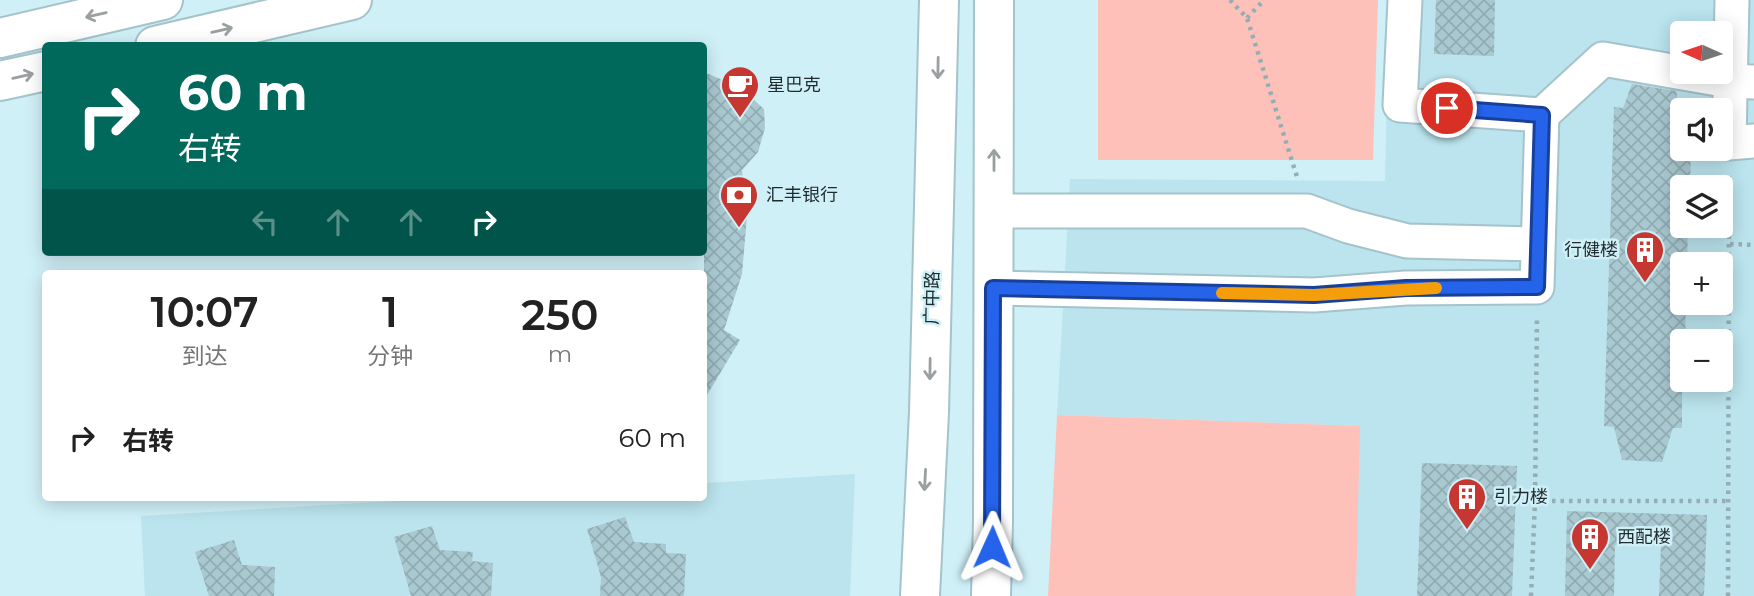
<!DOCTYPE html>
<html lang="zh">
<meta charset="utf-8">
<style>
:root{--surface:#fff;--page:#f6f6f6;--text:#222;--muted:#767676}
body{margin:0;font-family:Montserrat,"Noto Sans SC",sans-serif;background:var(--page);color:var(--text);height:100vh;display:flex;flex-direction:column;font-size:26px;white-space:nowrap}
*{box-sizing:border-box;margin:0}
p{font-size:23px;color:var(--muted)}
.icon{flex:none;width:38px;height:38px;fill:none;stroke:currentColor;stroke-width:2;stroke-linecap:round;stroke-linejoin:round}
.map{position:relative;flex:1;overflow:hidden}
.details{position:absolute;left:42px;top:270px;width:665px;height:231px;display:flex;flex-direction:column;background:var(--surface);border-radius:7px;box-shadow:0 4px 18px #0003}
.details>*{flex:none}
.banner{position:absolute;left:42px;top:42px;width:665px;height:214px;border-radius:7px;box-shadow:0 4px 18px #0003;background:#00695c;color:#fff;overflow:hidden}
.needle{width:46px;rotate:273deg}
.tools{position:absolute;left:1670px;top:21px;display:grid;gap:14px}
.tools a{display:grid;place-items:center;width:63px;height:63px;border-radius:7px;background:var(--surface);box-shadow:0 4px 18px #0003;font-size:35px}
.pin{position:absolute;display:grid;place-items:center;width:60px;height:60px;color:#fff;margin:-30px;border:4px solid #fff;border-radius:50%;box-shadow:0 2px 7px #0007}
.me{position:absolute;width:77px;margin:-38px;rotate:1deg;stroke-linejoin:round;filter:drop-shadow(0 0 5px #0008)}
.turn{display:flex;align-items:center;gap:24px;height:147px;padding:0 21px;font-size:32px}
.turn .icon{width:91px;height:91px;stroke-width:2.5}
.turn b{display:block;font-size:49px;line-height:60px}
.lanes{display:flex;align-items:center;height:66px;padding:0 21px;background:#0003;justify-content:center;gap:35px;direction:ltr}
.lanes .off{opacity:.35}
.eta{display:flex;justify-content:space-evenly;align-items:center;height:119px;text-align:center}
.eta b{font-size:42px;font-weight:600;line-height:49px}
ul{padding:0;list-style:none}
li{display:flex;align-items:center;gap:21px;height:98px;padding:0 21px}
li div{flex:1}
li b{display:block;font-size:26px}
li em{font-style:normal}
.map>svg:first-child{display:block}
.built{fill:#bbe4ee;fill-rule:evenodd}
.green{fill:#fec1b9}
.building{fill:url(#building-cross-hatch)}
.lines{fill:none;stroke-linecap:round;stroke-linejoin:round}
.minor-casing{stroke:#a4c3ca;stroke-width:37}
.tertiary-casing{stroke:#a4c3ca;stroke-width:42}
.primary-casing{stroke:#a4c3ca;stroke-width:42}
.path{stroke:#95aeb5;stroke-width:4.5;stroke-dasharray:3.5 5;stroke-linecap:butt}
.minor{stroke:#fff;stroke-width:33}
.tertiary{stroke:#fff;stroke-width:38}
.primary{stroke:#fff;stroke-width:38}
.oneway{stroke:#9aa0a1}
.route-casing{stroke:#184099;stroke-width:18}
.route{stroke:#2563eb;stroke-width:12}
.slow{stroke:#f59e0b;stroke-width:12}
.labels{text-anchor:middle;stroke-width:5;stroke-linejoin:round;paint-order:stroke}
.poi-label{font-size:18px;fill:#1f2b2e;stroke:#d0f0f8;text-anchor:start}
.street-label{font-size:18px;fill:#1f2b2e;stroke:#d0f0f8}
</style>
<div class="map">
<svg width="1754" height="596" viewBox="0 0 1754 596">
<defs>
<pattern id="building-cross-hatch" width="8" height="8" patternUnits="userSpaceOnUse" patternTransform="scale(1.75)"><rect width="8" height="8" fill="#a9c8d0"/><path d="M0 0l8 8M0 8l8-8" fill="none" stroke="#91acb3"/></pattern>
</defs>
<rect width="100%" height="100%" fill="#d0f0f8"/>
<path class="built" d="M 1389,0 L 1754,0 L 1754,596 L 1356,596 L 1359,426 L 1057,415 L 1070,179 L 1385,181 ZM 1682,33 L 1720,33 L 1720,72 L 1682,72 ZM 1682,110 L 1720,110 L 1720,149 L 1682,149 ZM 1682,187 L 1720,187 L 1720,226 L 1682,226 ZM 1682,264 L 1720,264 L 1720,303 L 1682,303 ZM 1682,341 L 1720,341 L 1720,380 L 1682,380 Z
M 855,474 L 850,596 L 145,596 L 141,516 L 463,497 L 704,497 L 704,483 Z"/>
<path class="green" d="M 1098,0 L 1378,0 L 1373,160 L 1098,160 Z
M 1057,415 L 1360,426 L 1356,596 L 1048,596 Z"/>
<path class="building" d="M 1436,0 L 1495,0 L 1494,56 L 1434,54 Z
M 704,72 L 741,88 L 764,109 L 765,128 L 758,152 L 742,170 L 747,216 L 742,274 L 724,330 L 740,340 L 704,400 Z
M 1632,84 L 1676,91 L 1680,110 L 1685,110 L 1682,110 L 1682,149 L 1691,149 L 1690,187 L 1682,187 L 1682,226 L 1688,226 L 1687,264 L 1682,264 L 1682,303 L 1686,303 L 1685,341 L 1682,341 L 1682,428 L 1673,428 L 1662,462 L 1622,460 L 1614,427 L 1604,426 L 1614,107 L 1623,108 Z
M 1422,463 L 1517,466 L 1512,596 L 1417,596 Z
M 1567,511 L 1707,515 L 1704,596 L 1659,596 L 1661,546 L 1615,545 L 1614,596 L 1565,596 Z
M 625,517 L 634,542 L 666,544 L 666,553 L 686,554 L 684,596 L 600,596 L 601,577 L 587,529 Z
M 432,526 L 440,550 L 473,552 L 472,561 L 493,563 L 491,596 L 411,596 L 394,537 Z
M 234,540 L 242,565 L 275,567 L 274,596 L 209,596 L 195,552 Z"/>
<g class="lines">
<defs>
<path id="minor" d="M 1405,0 L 1400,105 L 1542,115 L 1603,59 L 1729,81 L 1754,82
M 1732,0 L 1729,143 L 1754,141
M 994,211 L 1307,211 L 1348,226 L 1407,241 L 1538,244
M 994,288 L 1314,295 L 1406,288 L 1537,287 L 1542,115"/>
<path id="tertiary" d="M 0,38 L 163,0
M 155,46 L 352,0
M 0,81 L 46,71"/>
<path id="primary" d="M 920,596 L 929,412 L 939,0
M 991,596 L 993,522 L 994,0"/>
</defs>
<use href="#minor" class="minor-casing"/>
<use href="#tertiary" class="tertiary-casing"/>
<use href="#primary" class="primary-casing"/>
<path class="path" d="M 1230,0 L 1247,18 L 1298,180
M 1247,18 L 1264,0
M 1730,244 L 1754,245
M 1535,501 L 1729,501
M 1531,596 L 1535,501 L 1537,317
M 1728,596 L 1729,172"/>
<use href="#minor" class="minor"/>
<use href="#tertiary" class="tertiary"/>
<use href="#primary" class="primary"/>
</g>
<defs><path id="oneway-shaft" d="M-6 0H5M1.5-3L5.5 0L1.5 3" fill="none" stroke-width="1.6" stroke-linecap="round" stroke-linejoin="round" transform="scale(1.75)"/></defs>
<g class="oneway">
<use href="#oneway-shaft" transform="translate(96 15) rotate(167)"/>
<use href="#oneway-shaft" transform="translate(222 30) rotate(-13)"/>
<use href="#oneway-shaft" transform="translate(938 68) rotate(91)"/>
<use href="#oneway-shaft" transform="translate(23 76) rotate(-13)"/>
<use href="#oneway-shaft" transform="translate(994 160) rotate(-90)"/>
<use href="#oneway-shaft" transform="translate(930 369) rotate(91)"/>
<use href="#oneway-shaft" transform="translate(925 480) rotate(93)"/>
</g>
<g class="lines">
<defs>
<path id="route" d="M 992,547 L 993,288 L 1314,295 L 1406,288 L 1537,287 L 1542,115 L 1447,108"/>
</defs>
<use href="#route" class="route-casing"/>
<use href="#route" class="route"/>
<path class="slow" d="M 1222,293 L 1314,295 L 1436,288"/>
</g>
<defs>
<symbol id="cafe-pin" viewBox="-11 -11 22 30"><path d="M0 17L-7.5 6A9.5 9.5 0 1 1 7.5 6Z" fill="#c53730" stroke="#d0f0f8"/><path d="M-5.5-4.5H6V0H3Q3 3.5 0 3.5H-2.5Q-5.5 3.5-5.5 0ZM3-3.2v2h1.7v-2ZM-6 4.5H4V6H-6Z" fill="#fff"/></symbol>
<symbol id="bank-pin" viewBox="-11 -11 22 30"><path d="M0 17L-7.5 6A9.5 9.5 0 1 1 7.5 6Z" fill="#c53730" stroke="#d0f0f8"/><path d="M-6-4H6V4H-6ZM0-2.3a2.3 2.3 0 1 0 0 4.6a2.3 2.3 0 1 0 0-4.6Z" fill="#fff"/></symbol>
<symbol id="building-pin" viewBox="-11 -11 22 30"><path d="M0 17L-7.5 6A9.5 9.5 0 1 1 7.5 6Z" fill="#c53730" stroke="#d0f0f8"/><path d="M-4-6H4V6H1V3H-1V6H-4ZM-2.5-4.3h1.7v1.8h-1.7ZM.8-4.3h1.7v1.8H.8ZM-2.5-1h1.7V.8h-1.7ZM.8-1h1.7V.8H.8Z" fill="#fff"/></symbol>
</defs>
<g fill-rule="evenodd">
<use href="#cafe-pin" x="718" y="63" width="44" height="60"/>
<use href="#bank-pin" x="717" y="173" width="44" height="60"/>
<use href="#building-pin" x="1623" y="228" width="44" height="60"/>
<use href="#building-pin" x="1445" y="475" width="44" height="60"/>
<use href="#building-pin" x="1568" y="515" width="44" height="60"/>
</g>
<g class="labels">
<g class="poi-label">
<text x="767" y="91">星巴克</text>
<text x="766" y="201">汇丰银行</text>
<text x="1618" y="256" text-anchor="end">行健楼</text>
<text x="1494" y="503">引力楼</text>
<text x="1617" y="543">西配楼</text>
</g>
<g class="street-label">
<text transform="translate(932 298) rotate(-89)" y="6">广中路</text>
</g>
</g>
</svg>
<div class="tools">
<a><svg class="needle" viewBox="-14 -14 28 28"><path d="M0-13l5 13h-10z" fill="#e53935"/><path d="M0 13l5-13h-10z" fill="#767676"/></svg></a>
<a><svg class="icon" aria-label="sound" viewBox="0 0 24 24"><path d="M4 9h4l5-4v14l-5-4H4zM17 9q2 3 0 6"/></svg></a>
<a><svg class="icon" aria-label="layers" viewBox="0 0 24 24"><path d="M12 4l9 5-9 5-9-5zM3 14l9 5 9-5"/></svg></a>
<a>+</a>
<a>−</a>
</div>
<div class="pin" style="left:1447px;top:108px;background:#d93025"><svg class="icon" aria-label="arrive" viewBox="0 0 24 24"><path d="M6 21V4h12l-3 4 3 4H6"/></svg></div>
<svg class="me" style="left:992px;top:547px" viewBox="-20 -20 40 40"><path d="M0-17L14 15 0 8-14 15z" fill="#2563eb" stroke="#fff" stroke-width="4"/></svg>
<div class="banner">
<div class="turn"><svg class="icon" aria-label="right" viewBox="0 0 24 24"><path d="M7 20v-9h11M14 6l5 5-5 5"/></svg><div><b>60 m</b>右转</div></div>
<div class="lanes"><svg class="icon off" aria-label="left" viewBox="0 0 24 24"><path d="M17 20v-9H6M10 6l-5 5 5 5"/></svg><svg class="icon off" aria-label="ahead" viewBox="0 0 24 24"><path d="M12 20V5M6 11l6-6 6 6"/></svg><svg class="icon off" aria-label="ahead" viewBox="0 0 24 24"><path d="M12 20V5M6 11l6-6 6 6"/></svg><svg class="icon" aria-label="right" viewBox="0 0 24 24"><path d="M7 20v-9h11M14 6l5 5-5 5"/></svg></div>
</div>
<section class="details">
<div class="eta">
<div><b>10:07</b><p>到达</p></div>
<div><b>1</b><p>分钟</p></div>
<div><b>250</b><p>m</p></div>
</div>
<ul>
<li><svg class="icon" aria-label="right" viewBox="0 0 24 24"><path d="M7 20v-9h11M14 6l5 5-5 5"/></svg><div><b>右转</b></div><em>60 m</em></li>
</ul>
</section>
</div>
